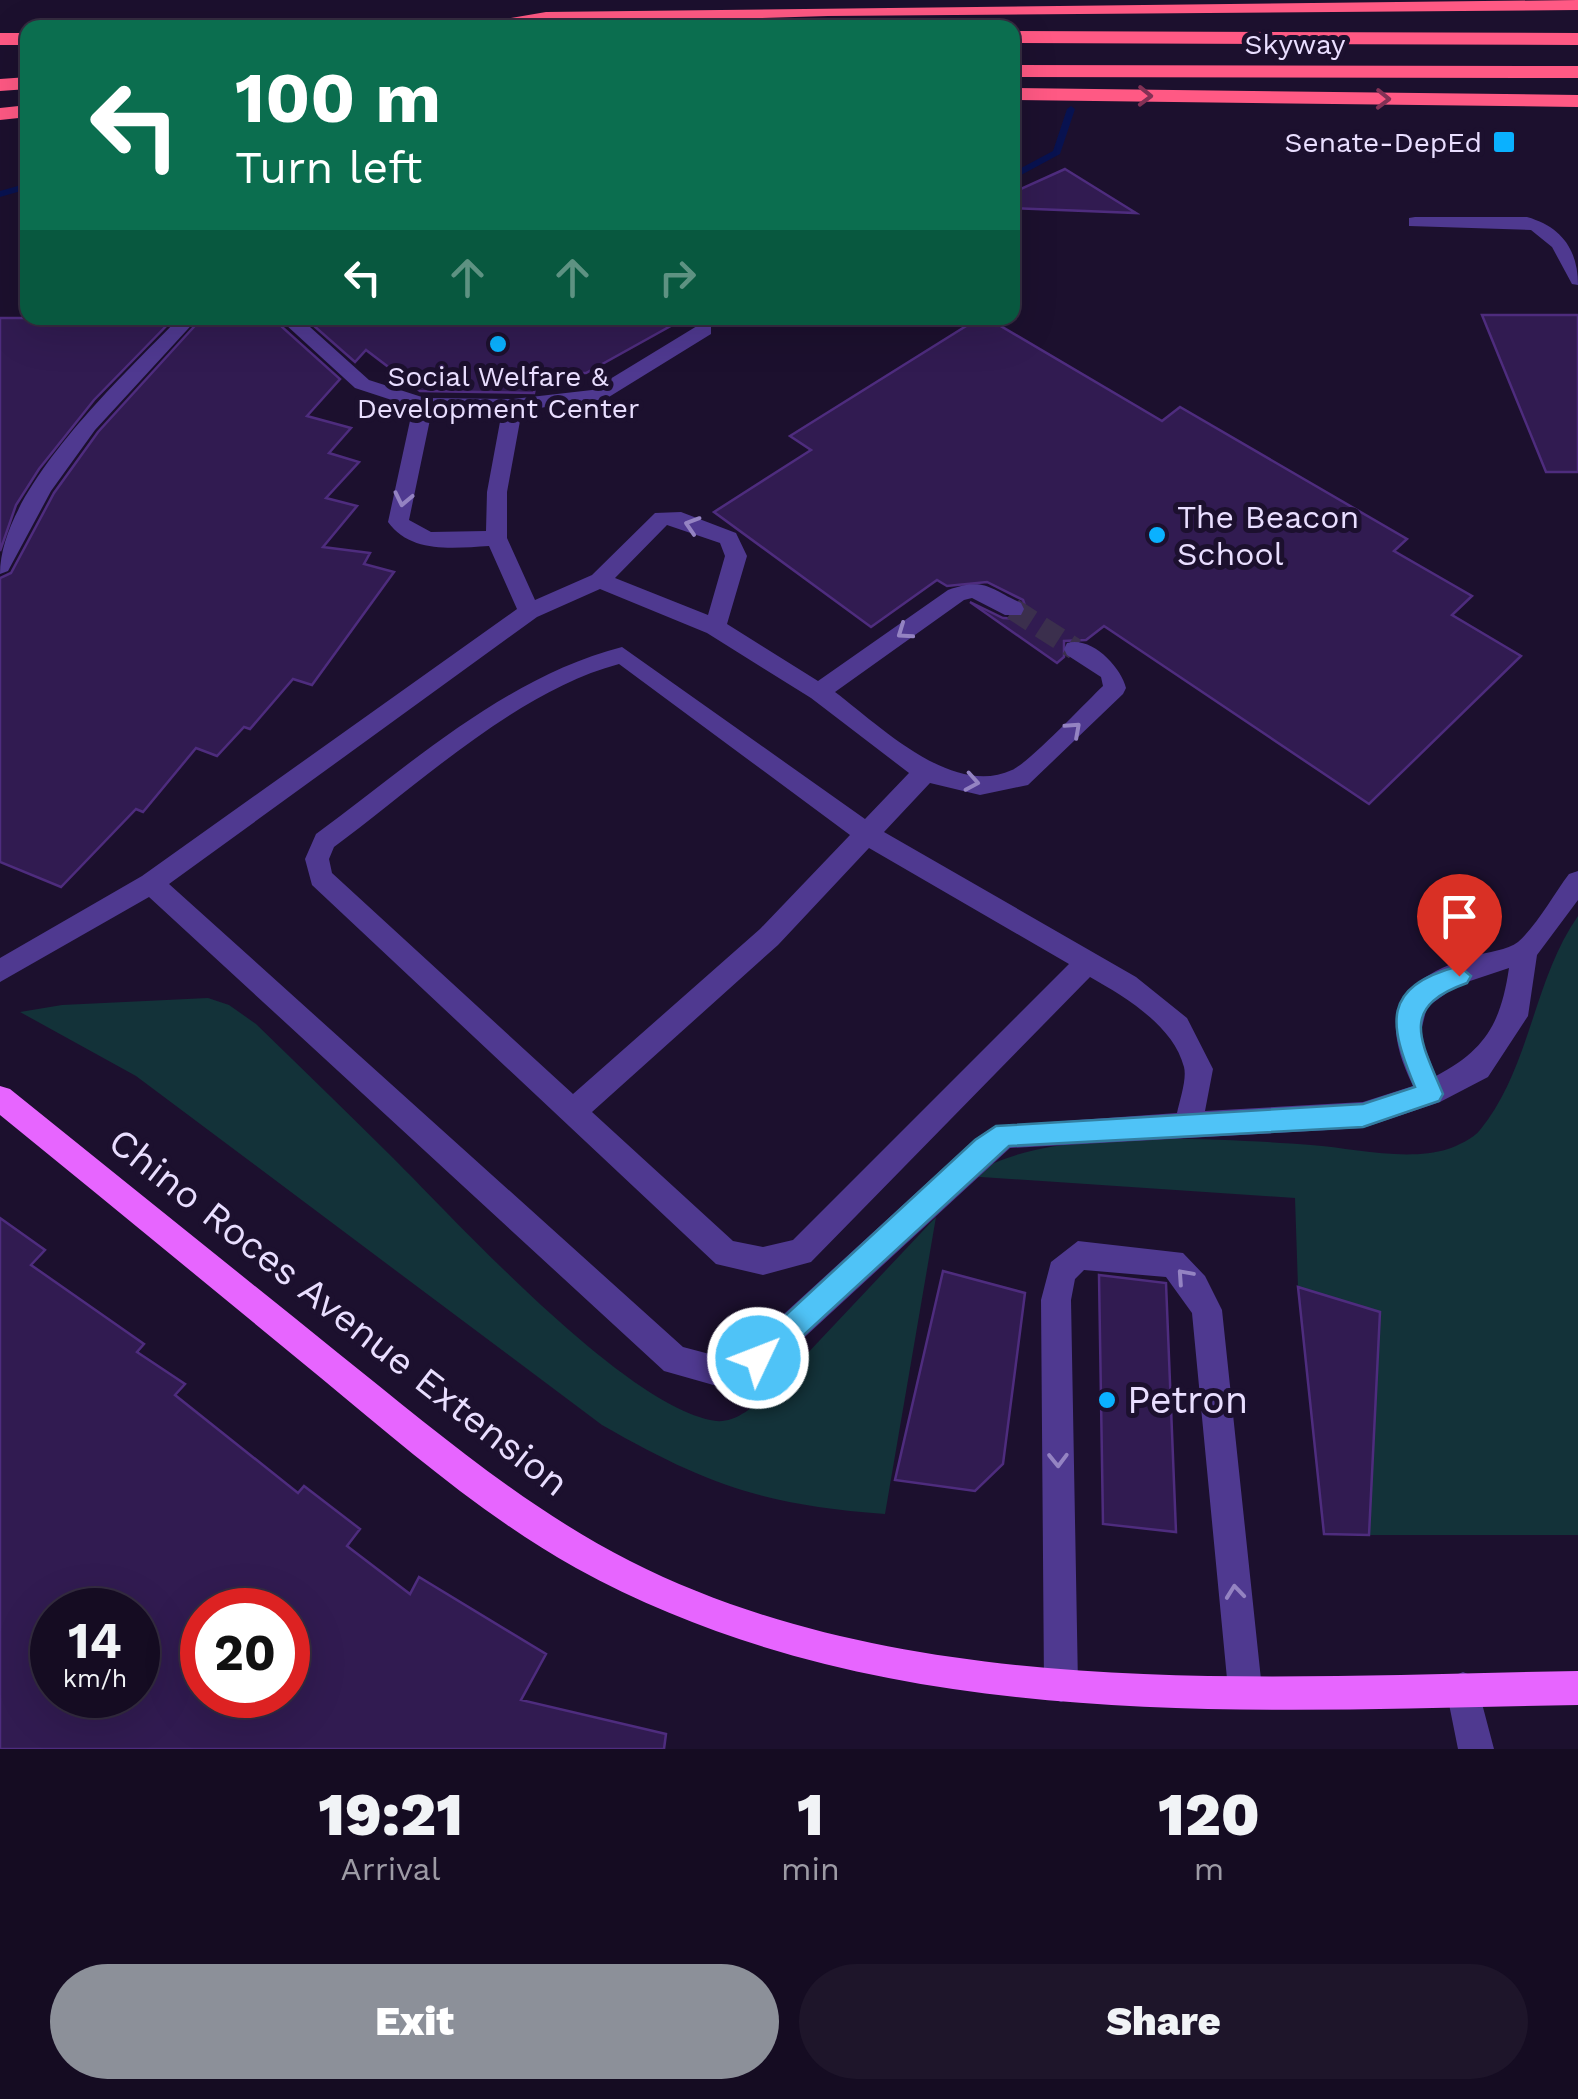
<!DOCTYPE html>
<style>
:root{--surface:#150c22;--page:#1e152a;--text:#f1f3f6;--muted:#9d9ba5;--line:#342c40;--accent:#8c9099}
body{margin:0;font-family:"Work Sans",sans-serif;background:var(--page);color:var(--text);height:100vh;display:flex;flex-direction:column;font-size:38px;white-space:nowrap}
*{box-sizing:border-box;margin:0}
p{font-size:32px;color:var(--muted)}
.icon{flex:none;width:55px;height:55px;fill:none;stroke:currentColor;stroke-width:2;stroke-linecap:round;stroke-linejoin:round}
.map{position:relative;height:1749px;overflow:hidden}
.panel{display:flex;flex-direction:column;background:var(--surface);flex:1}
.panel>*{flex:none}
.guide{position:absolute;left:20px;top:20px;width:1000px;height:305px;border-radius:20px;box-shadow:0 10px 40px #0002,0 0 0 2px var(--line);background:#0b6e4f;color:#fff;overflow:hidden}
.speed{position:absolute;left:30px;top:1588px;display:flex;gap:20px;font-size:50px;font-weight:700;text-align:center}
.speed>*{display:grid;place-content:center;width:130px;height:130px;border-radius:50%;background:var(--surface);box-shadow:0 10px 40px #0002,0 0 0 2px var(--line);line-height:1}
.speed small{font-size:25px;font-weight:400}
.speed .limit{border:15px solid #d22;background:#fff;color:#111}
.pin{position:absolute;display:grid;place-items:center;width:85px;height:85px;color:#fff;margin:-102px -42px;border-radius:50% 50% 50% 0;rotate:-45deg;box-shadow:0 0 10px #0007}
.pin .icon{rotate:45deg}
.me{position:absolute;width:110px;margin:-55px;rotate:47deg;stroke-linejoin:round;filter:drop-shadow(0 0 8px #0008)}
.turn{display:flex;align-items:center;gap:35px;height:210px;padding:0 50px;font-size:45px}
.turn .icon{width:130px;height:130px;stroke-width:2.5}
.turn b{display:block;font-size:70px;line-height:85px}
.lanes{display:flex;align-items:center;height:95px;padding:0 50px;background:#0003;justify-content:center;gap:50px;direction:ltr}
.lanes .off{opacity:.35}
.eta{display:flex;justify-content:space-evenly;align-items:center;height:170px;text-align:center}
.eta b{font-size:60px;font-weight:800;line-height:70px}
.primary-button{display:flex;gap:20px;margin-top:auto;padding:20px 50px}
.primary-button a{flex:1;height:115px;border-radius:60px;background:var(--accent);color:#fff;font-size:40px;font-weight:800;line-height:115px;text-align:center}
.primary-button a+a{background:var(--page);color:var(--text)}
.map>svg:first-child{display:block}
.green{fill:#133239}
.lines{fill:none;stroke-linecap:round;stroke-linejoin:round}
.stream{fill:#081250;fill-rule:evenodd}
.building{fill:#311b51;stroke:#4e2c7e;stroke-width:2.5;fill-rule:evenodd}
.minor-tunnel{stroke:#3b2f4d;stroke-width:22;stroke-dasharray:22 11;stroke-linecap:butt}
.minor{fill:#4f3990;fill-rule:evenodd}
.major{fill:#e765ff;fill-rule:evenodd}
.highway{fill:#ff5984;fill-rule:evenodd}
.oneway{stroke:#823155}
.oneway2{stroke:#9483c2}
.route{fill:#4fc3f7;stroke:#337fa1;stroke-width:2.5}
.poi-dot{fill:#0ab1ff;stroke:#1c102e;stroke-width:4}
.labels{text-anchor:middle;stroke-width:10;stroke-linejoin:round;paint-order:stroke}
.far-street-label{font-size:28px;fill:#e9deff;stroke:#1c102e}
.far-poi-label{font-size:28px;fill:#e9deff;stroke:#1c102e;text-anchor:end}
.poi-label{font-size:32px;fill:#e9deff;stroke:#1c102e;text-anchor:start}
.near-street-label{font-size:38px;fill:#e9deff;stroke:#1c102e}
.near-poi-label{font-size:38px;fill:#e9deff;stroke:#1c102e;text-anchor:start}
</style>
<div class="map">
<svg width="1578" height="1749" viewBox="0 0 1578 1749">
<rect width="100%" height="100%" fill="#1c102e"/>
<path class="green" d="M 1578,916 L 1578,1535 L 1369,1535 L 1380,1312 L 1298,1287 L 1295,1198 L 966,1176 C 1015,1151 1042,1147 1097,1141 C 1160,1136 1246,1140 1311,1145 C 1353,1148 1406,1162 1448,1149 C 1457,1146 1474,1138 1480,1130 C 1531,1067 1533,980 1578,916 Z
M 208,998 L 229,1005 L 256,1024 C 302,1069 348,1113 393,1158 C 462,1227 620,1400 710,1420 C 734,1426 752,1407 770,1393 L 936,1217 L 885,1514 C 764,1505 707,1485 602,1425 L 136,1076 L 20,1012 L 62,1005 Z"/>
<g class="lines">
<path class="stream" d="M 1071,106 L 1075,109 L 1060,154 L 1012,180 L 1012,173 L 1053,151 L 1067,109 Z
M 28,183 L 28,189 L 0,197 L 0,191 Z"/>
</g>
<path class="building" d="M 1065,169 L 1136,213 L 1012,208 L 1012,193 Z
M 1482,315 L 1578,315 L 1578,472 L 1546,472 Z
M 0,318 L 174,318 L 94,400 L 39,469 L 16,505 L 0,551 Z
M 202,318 L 281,318 L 282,327 L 340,379 L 307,416 L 351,428 L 329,453 L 359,462 L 326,498 L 357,506 L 323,547 L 370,553 L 364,564 L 394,572 L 312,685 L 293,679 L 250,729 L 244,727 L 217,756 L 196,748 L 143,812 L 136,809 L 61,887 L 0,862 L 0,578 L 11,573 L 54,493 L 98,432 Z
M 305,318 L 685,318 L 586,373 L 538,373 L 534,393 L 420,391 L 366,350 L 355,362 Z
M 979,318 L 987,318 L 1162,421 L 1180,407 L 1407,539 L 1394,551 L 1472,596 L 1452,615 L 1521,656 L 1369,804 L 1104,626 L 1086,640 L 1064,641 L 1064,657 L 1057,663 L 970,602 L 1003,618 L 1021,619 L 1027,611 L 1023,600 L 987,582 L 947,586 L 937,580 L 871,627 L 714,512 L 811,450 L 790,436 Z
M 0,1218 L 45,1250 L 31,1265 L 144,1344 L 137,1352 L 185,1384 L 175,1395 L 298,1493 L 304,1486 L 360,1529 L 347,1546 L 410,1594 L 419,1577 L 546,1654 L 521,1700 L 666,1734 L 664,1749 L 0,1749 ZM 52,1610 L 138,1610 L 138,1695 L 52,1695 ZM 202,1610 L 288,1610 L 288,1695 L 202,1695 Z
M 943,1271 L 1025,1293 L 1003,1464 L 975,1491 L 895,1480 Z
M 1099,1275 L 1166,1283 L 1176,1532 L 1103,1524 Z
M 1298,1287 L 1380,1312 L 1369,1535 L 1324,1534 Z"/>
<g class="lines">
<path class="minor-tunnel" d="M 1013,609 L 1075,649"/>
<path class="minor" d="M 1415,217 L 1527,217 C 1562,227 1578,250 1578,285 L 1572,284 L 1552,247 L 1531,230 L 1409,226 L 1409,218 Z
M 179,318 L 198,318 L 95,430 L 51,491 L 8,571 L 0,574 C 0,489 122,377 179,318 Z
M 284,318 L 300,318 L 369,380 L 425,398 L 513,399 L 592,390 L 697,326 L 711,326 L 711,334 L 604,400 L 522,410 L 507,492 L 507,538 L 535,600 L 592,575 L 655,513 L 681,512 L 736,533 L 747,556 L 727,624 L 818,681 L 948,590 C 984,577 989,588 1021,603 L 1024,609 L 1021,615 L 1005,615 L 972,598 L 964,600 L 835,692 C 879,725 952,798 1012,770 C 1030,762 1085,703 1103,686 L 1101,677 L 1067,655 L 1064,649 L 1067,643 C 1092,636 1121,667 1126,688 L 1123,694 L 1028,785 L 980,795 L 930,783 L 884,832 L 1136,977 L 1187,1018 L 1213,1069 L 1205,1111 L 1363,1102 L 1413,1086 C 1377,1012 1398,980 1474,956 C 1487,952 1508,950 1518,942 C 1538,924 1553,895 1569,874 L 1578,871 L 1578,900 L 1537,955 L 1528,1016 L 1488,1077 L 1440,1102 L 1363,1128 L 1010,1148 L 769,1370 L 717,1386 L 664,1371 L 149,897 L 0,982 L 0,958 L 142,876 L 517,609 L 489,546 C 454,548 411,554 388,522 L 413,407 L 355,388 L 285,324 ZM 432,410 L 502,411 L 487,492 L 486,531 L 431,532 L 409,520 ZM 667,525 L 720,543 L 725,556 L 708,615 L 615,578 ZM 600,589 L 707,633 L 811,698 L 909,773 L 865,819 L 622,647 C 506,677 411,764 316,834 L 305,859 L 312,885 L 716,1264 L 763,1275 L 811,1262 L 1090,977 C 1125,997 1173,1025 1184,1067 C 1187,1079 1180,1099 1177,1113 L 995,1126 L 975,1139 L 749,1346 L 717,1356 L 683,1347 L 169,884 L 537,617 ZM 619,664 L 850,835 L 760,929 L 573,1094 L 332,873 L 329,859 L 334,847 C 418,785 517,691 619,664 ZM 869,848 L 1069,964 L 793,1240 L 763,1247 L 733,1241 L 592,1112 L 778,945 ZM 1509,968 C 1501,1022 1486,1050 1436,1076 L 1420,1035 L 1427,1007 L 1458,985 Z
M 1078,1241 L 1183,1253 L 1205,1276 L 1222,1310 L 1262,1689 L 1257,1701 L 1245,1706 L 1233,1701 L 1228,1689 L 1192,1313 L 1166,1277 L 1084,1270 L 1075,1279 L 1071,1300 L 1078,1685 L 1073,1697 L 1061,1702 L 1049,1697 L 1044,1685 L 1041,1300 L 1051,1262 Z
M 1463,1672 L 1475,1677 L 1494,1749 L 1458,1749 L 1446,1689 L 1451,1677 Z"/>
<path class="major" d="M 0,1086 L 10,1089 C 119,1177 229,1265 338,1353 C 431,1427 522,1506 630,1561 C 912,1704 1270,1676 1578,1671 L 1578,1705 C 1242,1711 881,1736 576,1568 C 483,1516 402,1445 321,1378 C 214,1290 107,1202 0,1115 Z"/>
<path class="highway" d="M 1578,0 L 1578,10 L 828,16 L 451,28 L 546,12 Z
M 1012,31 L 1578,33 L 1578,45 L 1012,43 Z
M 0,33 L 28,33 L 28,45 L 0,45 Z
M 1012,65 L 1578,66 L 1578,78 L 1012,77 Z
M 28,77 L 28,89 L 0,91 L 0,79 Z
M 1012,88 L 1578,95 L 1578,107 L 1012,100 Z
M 28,105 L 28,117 L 0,120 L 0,108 Z"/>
</g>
<defs><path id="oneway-chevron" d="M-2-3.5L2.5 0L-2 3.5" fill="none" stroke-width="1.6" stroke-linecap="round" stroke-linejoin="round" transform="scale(2.5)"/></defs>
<g class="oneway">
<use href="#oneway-chevron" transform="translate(1145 96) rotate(1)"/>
<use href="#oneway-chevron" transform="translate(1383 99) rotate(1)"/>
</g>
<g class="oneway2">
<use href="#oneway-chevron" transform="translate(403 499) rotate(102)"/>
<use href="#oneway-chevron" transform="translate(692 525) rotate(-162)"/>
<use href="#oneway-chevron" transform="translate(904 632) rotate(145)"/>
<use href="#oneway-chevron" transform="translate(1074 729) rotate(-42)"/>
<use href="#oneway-chevron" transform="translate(972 782) rotate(10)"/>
<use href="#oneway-chevron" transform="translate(1184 1276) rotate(-132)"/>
<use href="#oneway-chevron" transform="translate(1058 1460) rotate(89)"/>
<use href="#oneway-chevron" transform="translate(1235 1592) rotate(-96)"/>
</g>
<path class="route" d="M 1459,966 L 1471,976 L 1467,983 C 1399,1007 1420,1039 1443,1094 L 1439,1101 L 1363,1127 L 1009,1146 L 768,1368 L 758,1372 L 749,1368 L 745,1358 L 749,1349 L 975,1140 L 996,1126 L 1363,1104 L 1415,1087 C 1389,1024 1380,987 1459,966 Z"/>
<g class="poi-dot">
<rect x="1492" y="130" width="24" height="24" rx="5"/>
<circle cx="498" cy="344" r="10"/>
<circle cx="1157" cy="535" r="10"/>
<circle cx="1107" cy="1400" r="10"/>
</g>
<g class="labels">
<g class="far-street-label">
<text x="1295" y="54">Skyway</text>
</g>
<g class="far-poi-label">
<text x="1482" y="152">Senate-DepEd</text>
<text x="498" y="386" text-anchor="middle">Social Welfare &amp;<tspan x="498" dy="32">Development Center</tspan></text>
</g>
<g class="poi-label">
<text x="1177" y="528">The Beacon<tspan x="1177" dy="37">School</tspan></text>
</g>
<g class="near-street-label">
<text transform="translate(339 1312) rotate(38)" y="13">Chino Roces Avenue Extension</text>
</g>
<g class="near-poi-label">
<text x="1127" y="1413">Petron</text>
</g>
</g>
</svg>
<div class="speed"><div>14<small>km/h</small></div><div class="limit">20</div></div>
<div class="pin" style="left:1459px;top:976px;background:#d93025"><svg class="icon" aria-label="arrive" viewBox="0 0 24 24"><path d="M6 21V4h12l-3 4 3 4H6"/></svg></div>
<svg class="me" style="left:758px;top:1358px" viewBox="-20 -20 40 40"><circle r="17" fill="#4fc3f7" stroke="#fff" stroke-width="3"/><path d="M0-11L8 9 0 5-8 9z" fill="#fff"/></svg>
<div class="guide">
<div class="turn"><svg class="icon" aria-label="left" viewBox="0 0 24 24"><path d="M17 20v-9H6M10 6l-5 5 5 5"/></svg><div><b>100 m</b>Turn left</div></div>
<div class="lanes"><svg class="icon" aria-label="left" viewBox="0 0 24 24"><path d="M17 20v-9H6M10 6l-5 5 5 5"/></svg><svg class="icon off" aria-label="ahead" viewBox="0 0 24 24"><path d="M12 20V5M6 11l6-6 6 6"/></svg><svg class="icon off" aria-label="ahead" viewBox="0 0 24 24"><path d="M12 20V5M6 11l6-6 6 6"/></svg><svg class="icon off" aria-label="right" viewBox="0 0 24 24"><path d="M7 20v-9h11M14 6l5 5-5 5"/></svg></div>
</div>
</div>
<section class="panel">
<div class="eta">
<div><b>19:21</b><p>Arrival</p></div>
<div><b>1</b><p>min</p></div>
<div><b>120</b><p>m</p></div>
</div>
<div class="primary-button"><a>Exit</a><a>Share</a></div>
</section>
